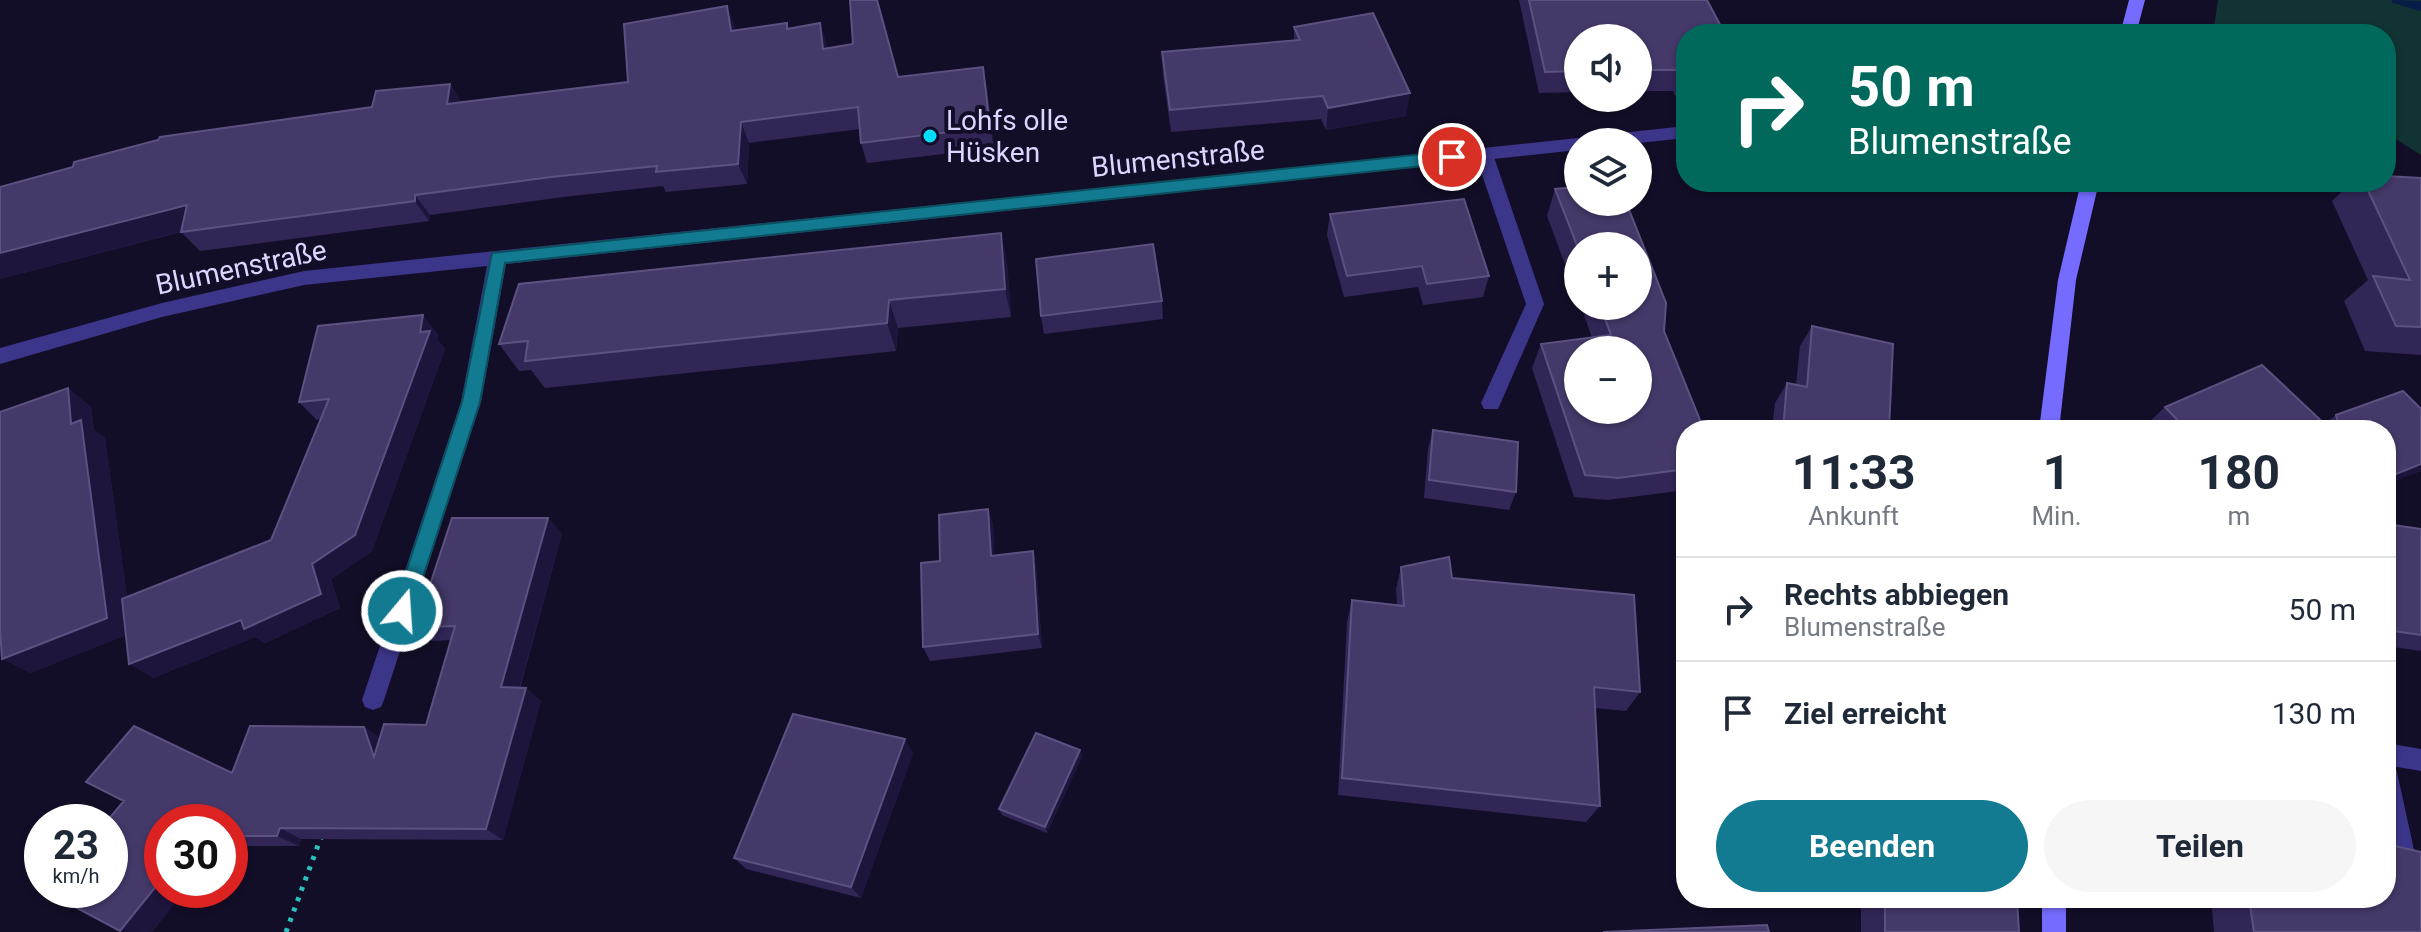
<!DOCTYPE html>
<html lang="de">
<meta charset="utf-8">
<style>
:root{--surface:#fff;--page:#f6f6f7;--text:#1f2937;--muted:#747a83;--line:#e0e1e3;--accent:#127a91}
body{margin:0;font-family:Roboto,sans-serif;background:var(--page);color:var(--text);height:100vh;display:flex;flex-direction:column;font-size:30px;white-space:nowrap}
*{box-sizing:border-box;margin:0}
p{font-size:26px;color:var(--muted)}
.icon{flex:none;width:44px;height:44px;fill:none;stroke:currentColor;stroke-width:2;stroke-linecap:round;stroke-linejoin:round}
.map{position:relative;flex:1;overflow:hidden}
.details{position:absolute;left:1676px;top:420px;width:720px;height:488px;display:flex;flex-direction:column;background:var(--surface);border-radius:32px;box-shadow:0 2px 6px #0004}
.details>*{flex:none}
.top-card{position:absolute;left:1676px;top:24px;width:720px;height:168px;border-radius:32px;box-shadow:0 2px 6px #0004;background:#00695c;color:#fff;overflow:hidden}
.controls{position:absolute;left:1564px;top:24px;display:grid;gap:16px}
.controls a{display:grid;place-items:center;width:88px;height:88px;border-radius:50%;background:var(--surface);box-shadow:0 2px 6px #0004;font-size:40px}
.speed{position:absolute;left:24px;top:804px;display:flex;gap:16px;font-size:40px;font-weight:700;text-align:center}
.speed>*{display:grid;place-content:center;width:104px;height:104px;border-radius:50%;background:var(--surface);box-shadow:0 2px 6px #0004;line-height:1}
.speed small{font-size:20px;font-weight:400}
.speed .limit{border:12px solid #d22;background:#fff;color:#111}
.pin{position:absolute;display:grid;place-items:center;width:68px;height:68px;color:#fff;margin:-34px;border:4px solid #fff;border-radius:50%;box-shadow:0 2px 8px #0007}
.me{position:absolute;width:88px;margin:-44px;rotate:18deg;stroke-linejoin:round;filter:drop-shadow(0 0 6px #0008)}
.turn{display:flex;align-items:center;gap:28px;height:168px;padding:0 40px;font-size:36px}
.turn .icon{width:104px;height:104px;stroke-width:2.5}
.turn b{display:block;font-size:56px;line-height:68px}
.eta{display:flex;justify-content:space-evenly;align-items:center;height:136px;text-align:center}
.eta b{font-size:48px;font-weight:700;line-height:56px}
.primary-button{display:flex;gap:16px;margin-top:auto;padding:16px 40px}
.primary-button a{flex:1;height:92px;border-radius:48px;background:var(--accent);color:#fff;font-size:32px;font-weight:700;line-height:92px;text-align:center}
.primary-button a+a{background:var(--page);color:var(--text)}
ul{padding:0;list-style:none}
li{display:flex;align-items:center;gap:24px;height:104px;padding:0 40px;border-top:2px solid var(--line)}
li div{flex:1}
li b{display:block;font-size:30px}
li em{font-style:normal}
.map>svg:first-child{display:block}
.green{fill:#133}
.lines{fill:none;stroke-linecap:round;stroke-linejoin:round}
.stream{fill:#071d48;fill-rule:evenodd}
.path{stroke:#28c1bd;stroke-width:5;stroke-dasharray:4 7;stroke-linecap:butt}
.lane{fill:#3c368a;fill-rule:evenodd}
.street{fill:#3c368a;fill-rule:evenodd}
.secondary{fill:#756cff;fill-rule:evenodd}
.wall{fill:#322657}
.shaded-wall{fill:#1e153c}
.building{fill:#443969;stroke:#5c5180;stroke-width:2;fill-rule:evenodd}
.route{fill:#127a91;stroke:#0c4f5e;stroke-width:2}
.poi-dot{fill:#01ddff;stroke:#130e28;stroke-width:3}
.labels{text-anchor:middle;stroke-width:8;stroke-linejoin:round;paint-order:stroke}
.poi-label{font-size:28px;fill:#dbd5ff;stroke:#130e28;text-anchor:start}
.street-label{font-size:28px;fill:#dbd5ff;stroke:#130e28}
</style>
<div class="map">
<svg width="2421" height="932" viewBox="0 0 2421 932">
<rect width="100%" height="100%" fill="#130e28"/>
<path class="green" d="M 2218,0 L 2421,0 L 2421,155 L 2386,133 L 2386,34 L 2213,34 Z"/>
<g class="lines">
<path class="stream" d="M 2391,0 L 2421,1 L 2421,11 L 2393,3 Z"/>
<path class="path" d="M 286,932 L 323,832"/>
<path class="lane" d="M 1484,148 L 1493,154 L 1544,304 L 1498,409 L 1484,409 L 1481,403 L 1526,304 L 1475,154 Z
M 2386,761 L 2394,764 L 2397,772 L 2419,873 L 2415,881 L 2407,885 L 2399,881 C 2383,843 2386,801 2386,761 Z"/>
<path class="street" d="M 1686,126 L 1686,138 L 1638,143 L 1578,142 L 1578,150 L 506,264 L 481,402 L 384,700 L 381,707 L 373,710 L 365,707 L 362,700 L 461,402 L 487,266 L 304,285 L 162,317 L 0,364 L 0,348 L 162,303 L 304,271 L 1578,138 L 1585,141 L 1593,136 Z
M 2386,743 L 2421,749 L 2421,771 L 2386,765 Z"/>
<path class="secondary" d="M 2129,0 L 2145,0 L 2136,34 L 2120,34 Z
M 2081,182 L 2099,182 L 2076,280 L 2059,430 L 2039,430 L 2058,280 Z
M 2042,898 L 2066,898 L 2066,932 L 2042,932 Z"/>
</g>
<path class="wall" d="M 1519,0 L 1707,0 L 1686,34 L 1686,108 L 1681,108 L 1673,91 L 1638,91 L 1638,38 L 1578,38 L 1578,92 L 1539,93 Z
M 727,6 L 735,30 L 787,23 L 789,29 L 827,44 L 827,49 L 898,77 L 987,88 L 994,148 L 867,163 L 861,143 L 860,129 L 749,143 L 747,184 L 666,192 L 663,186 L 563,197 L 430,215 L 429,221 L 200,251 L 181,232 L 0,279 L 0,187 L 372,107 L 450,84 L 461,102 L 628,82 Z
M 1294,27 L 1406,116 L 1326,130 L 1321,119 L 1171,132 L 1163,75 L 1162,52 L 1294,41 Z
M 2421,178 L 2421,355 L 2365,351 L 2344,301 L 2368,280 L 2332,201 L 2352,182 L 2386,182 Z
M 1555,189 L 1664,331 L 1686,430 L 1686,490 L 1607,500 L 1574,497 L 1532,368 L 1541,344 L 1592,338 L 1581,306 L 1638,306 L 1578,246 L 1578,299 L 1547,216 Z
M 1330,214 L 1489,276 L 1483,297 L 1423,305 L 1418,287 L 1344,297 L 1327,235 Z
M 1001,233 L 1007,262 L 1011,317 L 898,328 L 896,351 L 545,388 L 531,370 L 519,371 L 499,344 Z
M 1162,301 L 1163,319 L 1044,334 L 1041,316 Z
M 1812,326 L 1889,430 L 1772,430 L 1775,403 L 1787,383 L 1796,385 L 1800,346 Z
M 438,334 L 437,339 L 445,349 L 372,551 L 331,579 L 340,608 L 265,643 L 255,637 L 153,678 L 126,635 L 30,673 L 68,388 L 91,407 L 94,430 L 105,438 L 127,597 L 271,540 L 320,419 L 317,420 L 299,402 Z
M 2165,407 L 2324,424 L 2336,415 L 2421,409 L 2421,471 L 2386,484 L 2386,430 L 2151,430 L 2146,425 Z
M 1433,430 L 1516,492 L 1509,510 L 1424,498 L 1428,449 Z
M 988,509 L 993,525 L 994,555 L 1033,551 L 1036,566 L 1042,648 L 930,661 L 923,647 L 940,561 Z
M 452,518 L 548,518 L 562,534 L 520,688 L 526,688 L 541,701 L 503,840 L 301,839 L 299,846 L 230,846 L 230,822 L 162,822 L 162,890 L 185,890 L 152,932 L 120,931 L 47,892 L 49,890 L 110,890 L 110,822 L 106,822 L 124,801 L 86,782 L 134,726 L 232,773 L 250,726 L 364,727 L 380,738 L 384,724 L 426,725 L 451,640 L 433,641 L 416,627 Z
M 2386,524 L 2421,529 L 2421,651 L 2386,646 Z
M 1401,567 L 1452,578 L 1640,692 L 1626,711 L 1595,708 L 1600,806 L 1586,822 L 1338,795 L 1347,622 L 1352,600 L 1397,605 L 1396,589 Z
M 913,753 L 861,898 L 746,869 L 734,858 Z
M 1082,757 L 1047,833 L 1002,815 L 999,809 Z
M 1861,898 L 2017,898 L 2019,932 L 1861,932 Z
M 2211,898 L 2386,898 L 2421,932 L 2214,932 Z"/>
<path class="shaded-wall" d="M 727,6 L 735,27 L 739,52 L 731,31 Z
M 820,23 L 827,44 L 830,70 L 823,49 Z
M 983,67 L 987,88 L 994,148 L 990,127 Z
M 450,84 L 463,105 L 447,104 Z
M 1410,93 L 1406,116 L 1326,130 L 1328,108 Z
M 741,122 L 749,143 L 747,184 L 738,164 Z
M 415,195 L 430,215 L 429,221 L 415,201 Z
M 187,205 L 206,225 L 0,279 L 0,253 Z
M 1001,233 L 1007,262 L 1011,317 L 1005,289 Z
M 889,300 L 898,328 L 896,351 L 887,323 Z
M 423,315 L 438,334 L 437,339 L 445,349 L 372,551 L 331,579 L 340,608 L 265,643 L 255,637 L 153,678 L 129,664 L 312,564 L 420,332 Z
M 68,388 L 91,407 L 94,430 L 105,438 L 132,633 L 30,673 L 2,659 L 71,424 Z
M 2421,464 L 2421,471 L 2386,484 L 2386,478 Z
M 988,509 L 993,525 L 995,571 L 991,556 Z
M 548,518 L 562,534 L 516,700 L 501,687 Z
M 1033,551 L 1036,566 L 1042,648 L 1038,634 Z
M 526,688 L 541,701 L 503,840 L 486,829 Z
M 364,727 L 383,740 L 374,757 Z
M 905,739 L 913,753 L 861,898 L 851,887 Z
M 1080,750 L 1082,757 L 1047,833 L 1045,827 Z
M 280,828 L 301,839 L 299,846 L 277,836 Z
M 162,879 L 162,890 L 185,890 L 152,932 L 120,931 Z"/>
<path class="building" d="M 850,0 L 877,0 L 898,77 L 983,67 L 990,127 L 861,143 L 858,107 L 741,122 L 738,164 L 656,172 L 657,166 L 551,177 L 415,195 L 415,201 L 181,232 L 187,205 L 0,253 L 0,187 L 73,167 L 74,162 L 158,140 L 160,137 L 372,107 L 376,91 L 450,84 L 447,104 L 628,82 L 624,24 L 727,6 L 731,31 L 787,23 L 787,29 L 820,23 L 823,49 L 853,44 Z
M 1529,0 L 1707,0 L 1725,34 L 1686,34 L 1686,81 L 1681,70 L 1638,70 L 1638,38 L 1578,38 L 1578,71 L 1545,72 Z
M 1373,13 L 1410,93 L 1328,108 L 1323,96 L 1170,110 L 1162,52 L 1300,40 L 1294,27 Z
M 2386,176 L 2421,178 L 2421,327 L 2396,326 L 2373,276 L 2410,280 L 2364,182 L 2386,182 Z
M 1578,187 L 1578,202 L 1626,202 L 1666,303 L 1664,331 L 1704,430 L 1686,430 L 1686,469 L 1618,478 L 1585,475 L 1541,344 L 1611,335 L 1600,306 L 1638,306 L 1638,246 L 1578,246 L 1578,248 L 1555,189 ZM 1578,350 L 1638,350 L 1638,410 L 1578,410 Z
M 1464,199 L 1489,276 L 1427,284 L 1422,266 L 1347,276 L 1330,214 Z
M 1001,233 L 1005,289 L 889,300 L 887,323 L 525,361 L 528,341 L 499,344 L 519,284 Z
M 1153,244 L 1162,301 L 1041,316 L 1036,259 Z
M 423,315 L 420,332 L 430,331 L 355,535 L 312,564 L 321,594 L 244,629 L 241,620 L 129,664 L 122,599 L 271,540 L 329,399 L 299,402 L 318,326 Z
M 1812,326 L 1893,344 L 1889,430 L 1783,430 L 1787,383 L 1807,387 Z
M 2262,365 L 2331,430 L 2187,430 L 2165,407 Z
M 68,388 L 71,424 L 81,420 L 107,618 L 2,659 L 0,630 L 0,412 Z
M 2403,391 L 2421,409 L 2421,464 L 2386,478 L 2386,430 L 2340,430 L 2336,415 Z
M 1433,430 L 1518,442 L 1516,492 L 1429,480 Z
M 988,509 L 991,556 L 1033,551 L 1038,634 L 923,647 L 921,563 L 940,561 L 939,515 Z
M 452,518 L 548,518 L 501,687 L 526,688 L 486,829 L 280,828 L 277,836 L 230,836 L 230,822 L 162,822 L 162,879 L 120,931 L 47,892 L 49,890 L 110,890 L 110,822 L 106,822 L 124,801 L 86,782 L 134,726 L 232,773 L 250,726 L 364,727 L 374,757 L 384,724 L 426,725 L 455,626 L 416,627 Z
M 2386,524 L 2421,529 L 2421,635 L 2386,630 Z
M 1449,557 L 1452,578 L 1634,595 L 1640,692 L 1594,687 L 1600,806 L 1342,778 L 1352,600 L 1404,606 L 1401,567 Z
M 793,714 L 905,739 L 851,887 L 734,858 Z
M 1036,733 L 1080,750 L 1045,827 L 999,809 Z
M 2386,844 L 2421,852 L 2421,932 L 2254,932 L 2249,898 L 2386,898 Z
M 1885,898 L 2017,898 L 2019,932 L 1885,932 Z
M 1767,925 L 1769,932 L 1603,932 Z"/>
<path class="route" d="M 1452,151 L 1460,157 L 1452,163 L 505,263 L 480,402 L 412,611 L 409,617 L 402,620 L 395,617 L 393,611 L 462,402 L 492,253 Z"/>
<circle class="poi-dot" cx="930" cy="136" r="8"/>
<g class="labels">
<g class="poi-label">
<text x="946" y="130">Lohfs olle<tspan x="946" dy="32">Hüsken</tspan></text>
</g>
<g class="street-label">
<text transform="translate(1178 158) rotate(-6)" y="10">Blumenstraße</text>
<text transform="translate(241 267) rotate(-12)" y="10">Blumenstraße</text>
</g>
</g>
</svg>
<div class="controls">
<a><svg class="icon" aria-label="sound" viewBox="0 0 24 24"><path d="M4 9h4l5-4v14l-5-4H4zM17 9q2 3 0 6"/></svg></a>
<a><svg class="icon" aria-label="layers" viewBox="0 0 24 24"><path d="M12 4l9 5-9 5-9-5zM3 14l9 5 9-5"/></svg></a>
<a>+</a>
<a>−</a>
</div>
<div class="speed"><div>23<small>km/h</small></div><div class="limit">30</div></div>
<div class="pin" style="left:1452px;top:157px;background:#d93025"><svg class="icon" aria-label="arrive" viewBox="0 0 24 24"><path d="M6 21V4h12l-3 4 3 4H6"/></svg></div>
<svg class="me" style="left:402px;top:611px" viewBox="-20 -20 40 40"><circle r="17" fill="#127a91" stroke="#fff" stroke-width="3"/><path d="M0-11L8 9 0 5-8 9z" fill="#fff"/></svg>
<div class="top-card">
<div class="turn"><svg class="icon" aria-label="right" viewBox="0 0 24 24"><path d="M7 20v-9h11M14 6l5 5-5 5"/></svg><div><b>50 m</b>Blumenstraße</div></div>
</div>
<section class="details">
<div class="eta">
<div><b>11:33</b><p>Ankunft</p></div>
<div><b>1</b><p>Min.</p></div>
<div><b>180</b><p>m</p></div>
</div>
<ul>
<li><svg class="icon" aria-label="right" viewBox="0 0 24 24"><path d="M7 20v-9h11M14 6l5 5-5 5"/></svg><div><b>Rechts abbiegen</b><p>Blumenstraße</p></div><em>50 m</em></li>
<li><svg class="icon" aria-label="arrive" viewBox="0 0 24 24"><path d="M6 21V4h12l-3 4 3 4H6"/></svg><div><b>Ziel erreicht</b></div><em>130 m</em></li>
</ul>
<div class="primary-button"><a>Beenden</a><a>Teilen</a></div>
</section>
</div>
